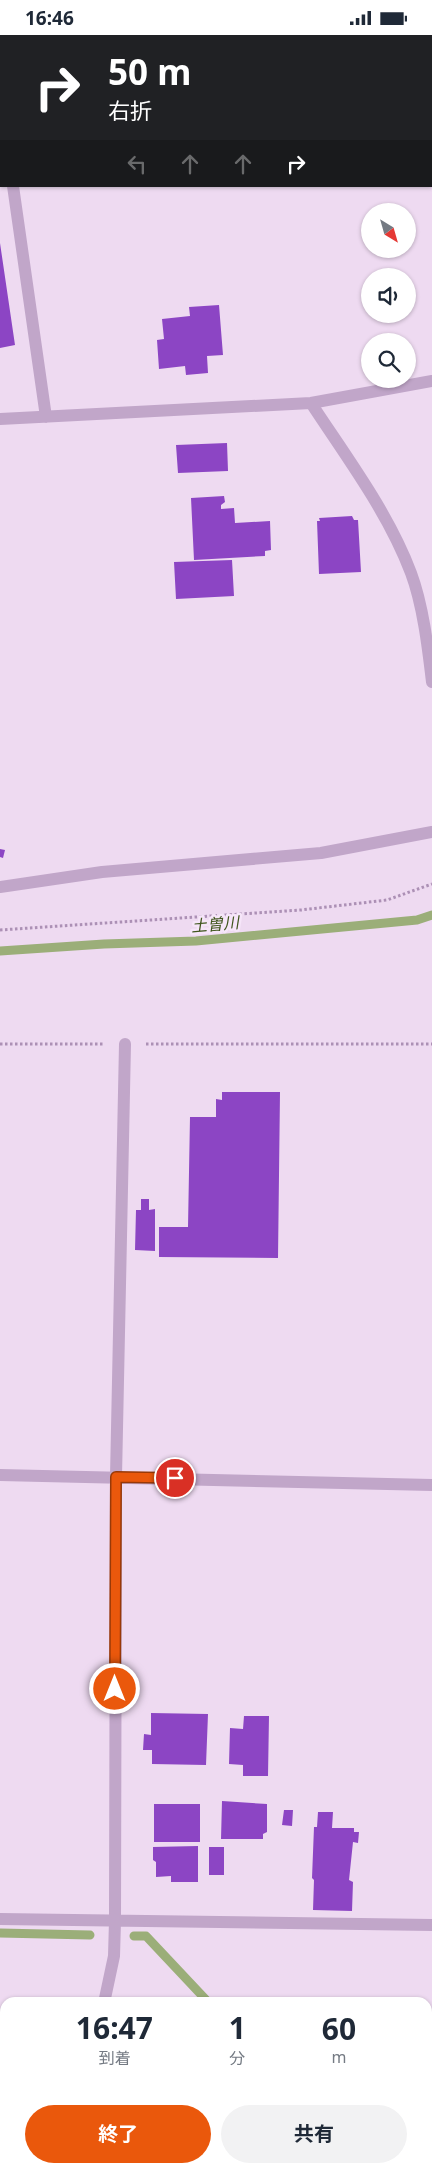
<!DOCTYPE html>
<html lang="ja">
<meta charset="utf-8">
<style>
:root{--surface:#fff;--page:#f2f2f3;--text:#1f2937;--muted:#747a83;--accent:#ea580c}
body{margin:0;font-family:"Noto Sans","Noto Sans JP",sans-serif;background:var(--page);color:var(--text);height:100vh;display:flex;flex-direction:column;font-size:19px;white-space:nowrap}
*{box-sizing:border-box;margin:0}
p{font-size:16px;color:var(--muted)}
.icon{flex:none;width:28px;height:28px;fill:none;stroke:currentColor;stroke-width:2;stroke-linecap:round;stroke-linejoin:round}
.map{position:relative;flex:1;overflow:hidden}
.side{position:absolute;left:0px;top:1962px;width:432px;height:176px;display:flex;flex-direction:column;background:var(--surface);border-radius:15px 15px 0 0;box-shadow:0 1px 4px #0004}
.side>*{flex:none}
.banner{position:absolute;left:0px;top:0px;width:432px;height:152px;box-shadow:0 1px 4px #0004;background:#202124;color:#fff;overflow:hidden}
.needle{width:32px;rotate:143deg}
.fabs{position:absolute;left:361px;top:168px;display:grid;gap:10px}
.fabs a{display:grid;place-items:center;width:55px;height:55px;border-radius:50%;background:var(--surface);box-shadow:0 1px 4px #0004;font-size:25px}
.pin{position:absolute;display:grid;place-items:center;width:42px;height:42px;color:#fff;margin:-21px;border:2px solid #fff;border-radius:50%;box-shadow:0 1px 5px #0007}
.me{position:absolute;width:55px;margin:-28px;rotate:0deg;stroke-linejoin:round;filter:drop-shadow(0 0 4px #0008)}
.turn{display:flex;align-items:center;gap:18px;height:105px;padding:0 25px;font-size:22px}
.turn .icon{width:65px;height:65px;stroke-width:2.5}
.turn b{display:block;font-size:35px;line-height:42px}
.lanes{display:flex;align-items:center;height:48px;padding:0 25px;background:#0003;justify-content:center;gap:25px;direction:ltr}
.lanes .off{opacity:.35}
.eta{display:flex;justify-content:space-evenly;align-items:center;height:85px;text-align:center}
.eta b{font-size:30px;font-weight:700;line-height:35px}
.button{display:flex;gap:10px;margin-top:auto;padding:10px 25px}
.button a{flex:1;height:58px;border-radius:30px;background:var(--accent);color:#fff;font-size:20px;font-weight:700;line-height:58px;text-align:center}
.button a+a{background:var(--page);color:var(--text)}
.status{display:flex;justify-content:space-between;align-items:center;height:35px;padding:0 25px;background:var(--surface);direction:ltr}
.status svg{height:14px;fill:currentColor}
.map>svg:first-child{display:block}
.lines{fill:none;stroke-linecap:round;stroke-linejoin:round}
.stream{stroke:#9bae79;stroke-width:9}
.building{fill:#8c45c4}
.path{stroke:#ac90b5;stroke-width:3;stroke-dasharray:2.5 2.5;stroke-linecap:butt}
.street{stroke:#c1a6c9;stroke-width:12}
.route-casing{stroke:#983908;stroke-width:12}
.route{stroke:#ea580c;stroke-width:9}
.labels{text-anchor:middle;stroke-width:5;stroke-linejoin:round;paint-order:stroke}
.water-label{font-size:16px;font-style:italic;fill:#40561d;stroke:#f6e6f9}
</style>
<div class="status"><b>16:46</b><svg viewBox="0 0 49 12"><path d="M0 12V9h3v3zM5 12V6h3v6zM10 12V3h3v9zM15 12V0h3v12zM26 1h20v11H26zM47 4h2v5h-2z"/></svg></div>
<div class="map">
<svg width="432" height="2138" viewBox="0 0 432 2138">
<rect width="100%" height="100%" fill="#eedaf1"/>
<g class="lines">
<path class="stream" d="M 0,916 L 104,909 L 196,906 L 417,885 L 432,880
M 0,1898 L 90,1900
M 134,1901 L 146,1901 L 209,1968
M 367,2134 L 371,2138"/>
</g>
<path class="building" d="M 0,208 L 15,310 L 0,313 Z
M 219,270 L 223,320 L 207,321 L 208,338 L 186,340 L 185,331 L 159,334 L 157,305 L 164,304 L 162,284 L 190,281 L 189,272 Z
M 227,408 L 228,436 L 178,438 L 176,410 Z
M 224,461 L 225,467 L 221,470 L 221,474 L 234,473 L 235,488 L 270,486 L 271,515 L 265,516 L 265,521 L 194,525 L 191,463 Z
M 352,481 L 354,485 L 358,485 L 361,537 L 319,539 L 317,486 L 320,486 L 319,483 Z
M 232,525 L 234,561 L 176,564 L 174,527 Z
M 0,814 L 5,815 L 3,823 L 0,822 Z
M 222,1057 L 280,1057 L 278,1223 L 159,1222 L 159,1192 L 188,1192 L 190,1082 L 216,1082 L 216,1064 L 222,1065 Z
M 141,1164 L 149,1164 L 149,1175 L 155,1174 L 155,1216 L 135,1215 L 136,1175 L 141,1175 Z
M 151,1678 L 208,1679 L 206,1730 L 152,1729 L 152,1715 L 143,1715 L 144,1699 L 151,1700 Z
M 244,1681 L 269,1681 L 268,1741 L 243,1741 L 243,1730 L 229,1729 L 230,1693 L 243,1694 Z
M 222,1766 L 267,1769 L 267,1797 L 263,1799 L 263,1804 L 221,1804 Z
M 154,1769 L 200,1769 L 200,1807 L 154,1807 Z
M 284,1775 L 293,1775 L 292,1791 L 282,1790 Z
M 318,1777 L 333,1777 L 332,1793 L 354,1793 L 354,1797 L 359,1797 L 358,1808 L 353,1807 L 349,1845 L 353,1847 L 352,1876 L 313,1875 L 314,1845 L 312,1843 L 314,1792 L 317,1792 Z
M 198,1811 L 198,1847 L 171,1847 L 171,1841 L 156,1842 L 156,1827 L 153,1825 L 153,1812 Z
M 209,1812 L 224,1812 L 224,1840 L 209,1840 Z
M 5,2082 L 5,2134 L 15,2134 L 14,2138 L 0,2138 L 0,2091 Z"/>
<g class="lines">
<path class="path" d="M 0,895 L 301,875 L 387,865 L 432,849
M 0,1009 L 104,1009
M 146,1009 L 432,1009"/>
<path class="street" d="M 0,60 L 1,69
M 13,151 L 46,382
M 311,368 C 347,423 388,477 411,538 C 423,570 428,613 432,647
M 0,384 L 311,368 L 432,346
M 0,852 L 102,837 L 321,818 L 432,797
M 0,1440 L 432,1450
M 0,1884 L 432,1890
M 104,1968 L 114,1921 L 115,1886 L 116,1442 L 125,1009
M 66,2138 L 68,2134"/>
</g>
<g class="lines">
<defs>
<path id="route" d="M 115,1654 L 116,1442 L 175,1443"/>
</defs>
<use href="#route" class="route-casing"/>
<use href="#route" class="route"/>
</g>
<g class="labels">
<g class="water-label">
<text transform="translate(215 889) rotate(-5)" y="6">土曽川</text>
</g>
</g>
</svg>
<div class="fabs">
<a><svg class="needle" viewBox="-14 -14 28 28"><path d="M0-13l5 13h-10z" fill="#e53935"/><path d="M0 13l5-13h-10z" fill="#747a83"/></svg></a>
<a><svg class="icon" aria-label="sound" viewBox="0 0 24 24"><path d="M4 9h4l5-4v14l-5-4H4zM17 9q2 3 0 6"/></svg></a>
<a><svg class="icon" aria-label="search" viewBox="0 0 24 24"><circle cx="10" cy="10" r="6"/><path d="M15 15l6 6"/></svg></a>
</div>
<div class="pin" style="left:175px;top:1443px;background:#d93025"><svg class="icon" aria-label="arrive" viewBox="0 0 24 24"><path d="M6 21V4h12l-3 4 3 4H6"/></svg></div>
<svg class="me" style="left:115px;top:1654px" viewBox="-20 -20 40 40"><circle r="17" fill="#ea580c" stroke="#fff" stroke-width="3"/><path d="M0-11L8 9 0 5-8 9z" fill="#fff"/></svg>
<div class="banner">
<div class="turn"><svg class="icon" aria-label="right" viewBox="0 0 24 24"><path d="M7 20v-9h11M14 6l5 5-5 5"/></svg><div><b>50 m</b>右折</div></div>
<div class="lanes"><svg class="icon off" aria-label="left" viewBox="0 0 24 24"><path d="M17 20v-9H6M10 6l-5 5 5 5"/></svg><svg class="icon off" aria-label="ahead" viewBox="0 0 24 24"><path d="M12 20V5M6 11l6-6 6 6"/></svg><svg class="icon off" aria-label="ahead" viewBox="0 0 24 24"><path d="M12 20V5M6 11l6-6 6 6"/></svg><svg class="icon" aria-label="right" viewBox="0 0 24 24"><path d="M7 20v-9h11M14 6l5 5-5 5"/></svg></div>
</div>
<section class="side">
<div class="eta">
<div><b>16:47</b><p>到着</p></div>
<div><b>1</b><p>分</p></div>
<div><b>60</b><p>m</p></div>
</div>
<div class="button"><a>終了</a><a>共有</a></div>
</section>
</div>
